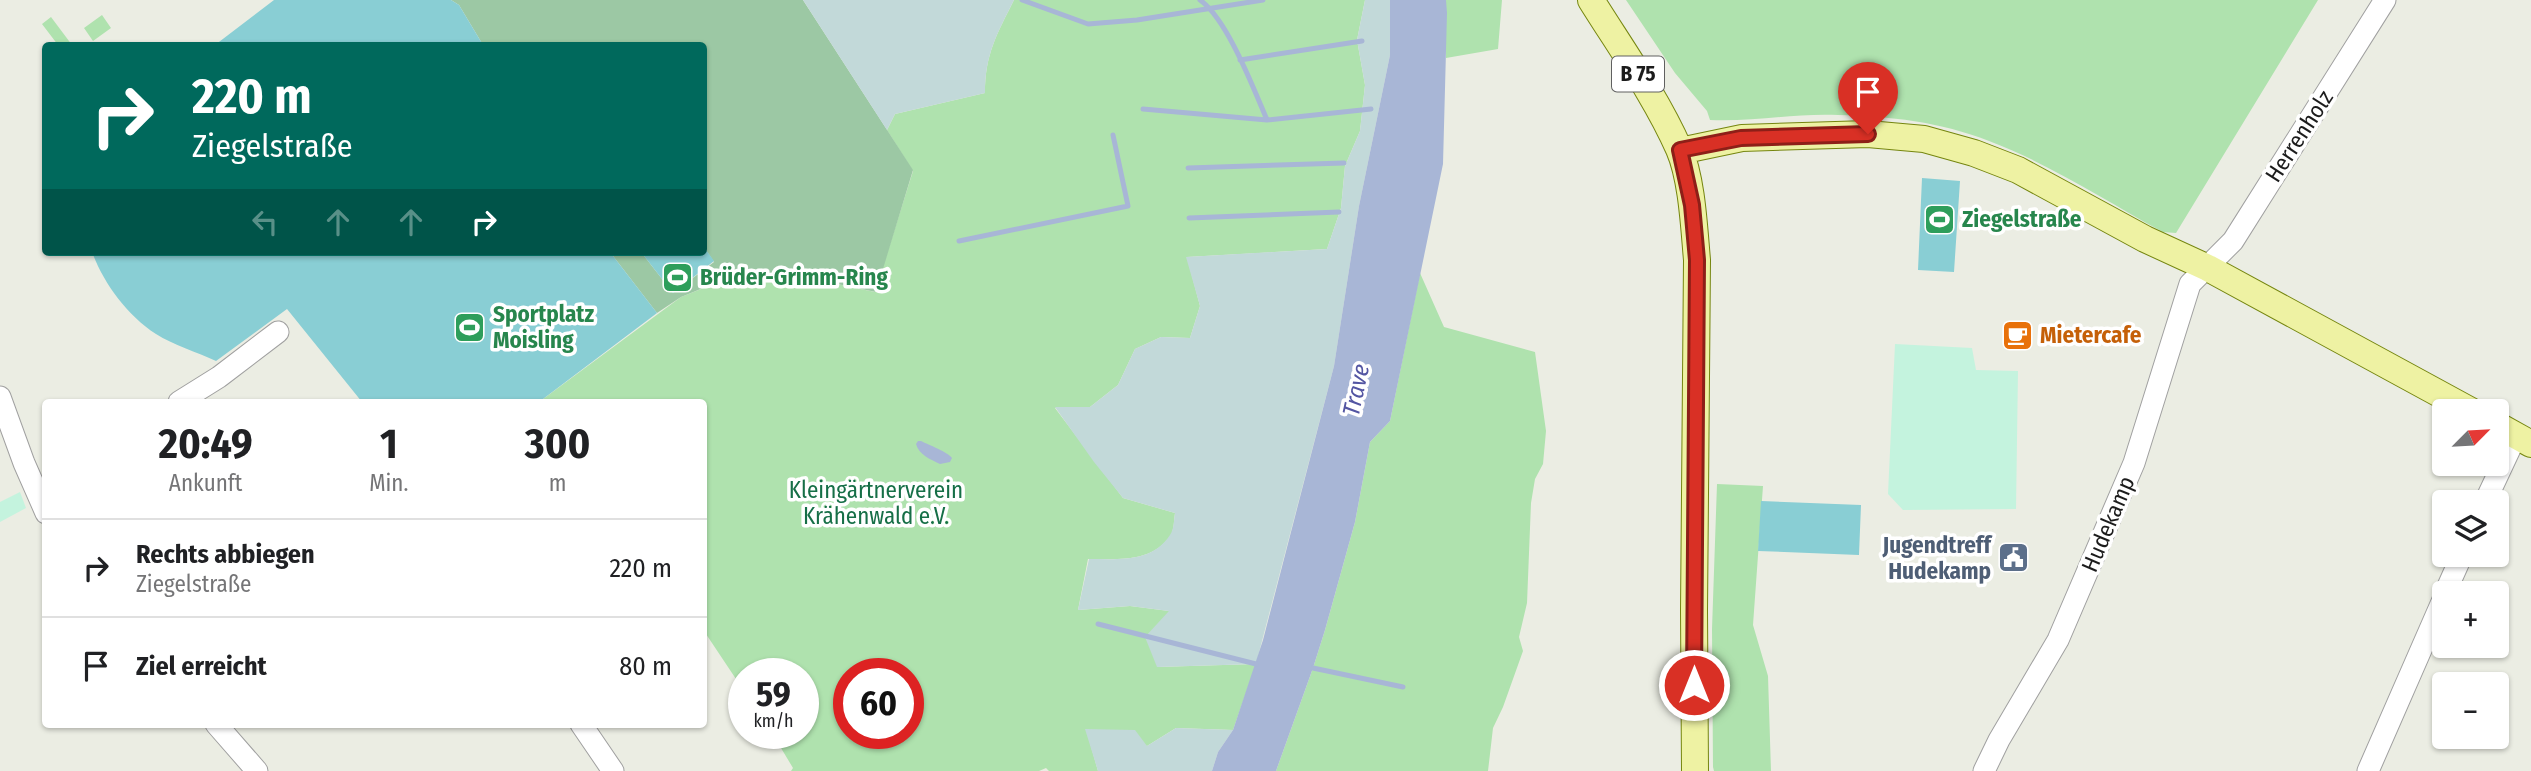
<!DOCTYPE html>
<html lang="de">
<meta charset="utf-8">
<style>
:root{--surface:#fff;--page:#f2f2f2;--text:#202124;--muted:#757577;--line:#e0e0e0}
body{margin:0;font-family:"Fira Sans Condensed",sans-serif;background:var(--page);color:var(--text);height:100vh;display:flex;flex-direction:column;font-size:26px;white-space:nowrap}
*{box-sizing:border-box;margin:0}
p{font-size:23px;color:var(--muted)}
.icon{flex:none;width:38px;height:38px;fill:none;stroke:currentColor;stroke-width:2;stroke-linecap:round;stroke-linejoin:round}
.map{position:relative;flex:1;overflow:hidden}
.details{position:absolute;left:42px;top:399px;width:665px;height:329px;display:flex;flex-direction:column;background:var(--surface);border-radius:7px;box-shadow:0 2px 5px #0004}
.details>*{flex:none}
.top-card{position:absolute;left:42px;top:42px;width:665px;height:214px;border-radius:7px;box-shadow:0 2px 5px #0004;background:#00695c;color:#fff;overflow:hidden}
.needle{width:46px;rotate:66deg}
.fabs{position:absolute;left:2432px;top:399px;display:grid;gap:14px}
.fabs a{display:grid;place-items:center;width:77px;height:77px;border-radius:7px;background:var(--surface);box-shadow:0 2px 5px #0004;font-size:35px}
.speed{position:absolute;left:728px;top:658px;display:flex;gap:14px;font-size:35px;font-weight:700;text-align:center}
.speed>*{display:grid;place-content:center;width:91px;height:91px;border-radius:50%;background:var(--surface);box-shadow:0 2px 5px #0004;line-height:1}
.speed small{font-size:18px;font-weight:400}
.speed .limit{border:10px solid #d22;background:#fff;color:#111}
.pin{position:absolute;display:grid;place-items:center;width:60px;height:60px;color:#fff;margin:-72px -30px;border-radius:50% 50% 50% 0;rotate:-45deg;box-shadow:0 0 7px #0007}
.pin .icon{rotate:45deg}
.me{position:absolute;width:77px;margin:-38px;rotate:0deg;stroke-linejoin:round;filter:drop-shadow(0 0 5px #0008)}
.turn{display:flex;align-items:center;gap:24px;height:147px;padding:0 35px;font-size:32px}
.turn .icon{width:91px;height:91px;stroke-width:2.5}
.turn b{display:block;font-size:49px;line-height:60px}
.lanes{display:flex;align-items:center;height:66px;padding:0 35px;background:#0003;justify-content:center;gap:35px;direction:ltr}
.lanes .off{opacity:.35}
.eta{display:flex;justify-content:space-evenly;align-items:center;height:119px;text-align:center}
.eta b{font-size:42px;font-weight:700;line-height:49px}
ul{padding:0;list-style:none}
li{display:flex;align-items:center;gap:21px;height:98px;padding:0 35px;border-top:2px solid var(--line)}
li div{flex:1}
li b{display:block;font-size:26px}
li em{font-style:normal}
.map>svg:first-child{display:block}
.grass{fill:#afe2ae;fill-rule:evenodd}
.forest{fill:#9cc8a4}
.wetland{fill:#c2d9d9}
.park{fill:#c4f3de}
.pitch{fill:#89ced4}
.water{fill:#a8b6d6}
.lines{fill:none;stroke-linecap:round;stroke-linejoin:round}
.stream{stroke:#a8b6d6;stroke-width:5}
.minor-casing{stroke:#a0a0a0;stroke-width:23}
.major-casing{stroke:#75860f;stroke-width:28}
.minor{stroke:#fff;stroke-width:21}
.major{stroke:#eef2a3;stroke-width:26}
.route-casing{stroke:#8d1f18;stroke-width:18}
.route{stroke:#d93025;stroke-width:12}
.labels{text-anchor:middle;stroke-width:7;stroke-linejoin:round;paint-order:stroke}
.shield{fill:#fff;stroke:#606060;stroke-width:2}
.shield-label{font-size:21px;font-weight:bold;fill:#1c1c1c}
.street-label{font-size:23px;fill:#1c1c1c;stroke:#fff}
.leisure-label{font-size:23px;font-weight:bold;fill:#27864d;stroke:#fff;text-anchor:start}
.food-label{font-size:23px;font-weight:bold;fill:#c56008;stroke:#fff;text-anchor:start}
.park-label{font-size:23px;fill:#166f47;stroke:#fff}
.service-label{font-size:23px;font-weight:bold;fill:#4e5e75;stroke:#fff;text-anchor:end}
.water-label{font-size:24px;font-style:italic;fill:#5355a2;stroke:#fff}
</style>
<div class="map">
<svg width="2531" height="771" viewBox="0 0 2531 771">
<rect width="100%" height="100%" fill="#ebede3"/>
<path class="grass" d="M 1014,0 L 1365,0 L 1357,40 L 1365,85 L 1360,131 L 1345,166 L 1341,208 L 1327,249 L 1187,257 L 1200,306 L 1190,338 L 1161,337 L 1135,349 L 1118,385 L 1090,407 L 1055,408 L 1123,498 L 1175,513 C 1174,519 1174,530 1171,535 C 1152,563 1118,559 1088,559 L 1078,610 L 1130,606 L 1169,611 L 1157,667 L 1256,664 L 1233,730 L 1176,728 L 1147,746 L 1086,729 L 1098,771 L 1049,771 L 1046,768 L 1039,771 L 791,771 L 793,768 L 772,733 L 803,733 L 803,674 L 744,674 L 744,691 L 704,631 L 704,402 L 539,402 L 681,297 L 739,274 L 808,278 L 875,292 L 913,171 L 887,130 L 895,114 L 985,93 C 985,54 997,34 1014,0 ZM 849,674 L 908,674 L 908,733 L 849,733 Z
M 1446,0 L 1502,0 L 1498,49 L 1446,58 Z
M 1626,0 L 2318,0 L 2176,233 L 2163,232 C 2106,201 2050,164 1989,141 C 1941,122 1889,116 1838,115 C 1795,113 1752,122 1710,120 L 1707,111 L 1675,73 Z
M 102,15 L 111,28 L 93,41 L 84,28 Z
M 51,17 L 72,45 L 58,45 L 42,24 Z
M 1420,273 L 1444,327 L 1535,352 L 1546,431 L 1543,464 L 1535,479 L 1531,503 L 1527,603 L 1519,637 L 1523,651 L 1503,707 L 1493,728 L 1488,771 L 1276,771 L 1313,668 L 1325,630 L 1355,522 L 1370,442 L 1390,421 Z
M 1717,484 L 1763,486 L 1753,625 L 1768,676 L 1771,771 L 1714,771 L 1713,767 L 1712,629 Z"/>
<path class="forest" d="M 451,0 L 803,0 L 913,170 L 876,292 L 808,278 L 740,273 L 681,297 L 657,313 L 610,252 L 641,252 L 673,293 L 714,262 L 704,247 L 704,46 L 483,45 L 459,5 Z"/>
<path class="wetland" d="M 803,0 L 1014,0 C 997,34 985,54 985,93 L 895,114 L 887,130 Z
M 1365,0 L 1390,0 L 1390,55 L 1359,206 L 1334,366 L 1256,664 L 1157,667 L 1145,637 L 1169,611 L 1130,606 L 1078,610 L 1089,559 C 1118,559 1152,563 1170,535 C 1174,530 1174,519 1175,513 L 1123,498 L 1094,462 L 1055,407 L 1090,407 L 1118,385 L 1135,349 L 1161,337 L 1190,338 L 1200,306 L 1186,257 L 1327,249 L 1341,208 L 1345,166 L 1360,131 L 1365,85 L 1357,40 Z
M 1176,728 L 1233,730 L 1218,752 L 1212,771 L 1098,771 L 1085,729 L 1135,730 L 1147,746 Z"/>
<path class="park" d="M 1895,344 L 1972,348 L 1976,370 L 2018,371 L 2016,509 L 1903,510 L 1888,494 Z
M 20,492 L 26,508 L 0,522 L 0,502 Z"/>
<path class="pitch" d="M 274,0 L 451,0 L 459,5 L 483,45 L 215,45 Z
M 1922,178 L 1960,181 L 1954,272 L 1918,270 Z
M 704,247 L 714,261 L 673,293 L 641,252 L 704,252 Z
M 92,252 L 610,252 L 657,313 L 539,402 L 362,402 L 287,309 L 216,361 C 197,352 173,345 156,334 C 127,315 104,284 92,252 Z
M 1761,501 L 1861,505 L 1859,555 L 1758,551 Z"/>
<path class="water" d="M 1390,0 L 1446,0 L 1447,13 L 1443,164 L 1390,421 L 1370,442 L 1355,522 L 1325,630 L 1313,668 L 1276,771 L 1212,771 L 1218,752 L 1233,730 L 1263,640 L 1334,366 L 1359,206 L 1390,55 Z
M 918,441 L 921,441 C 929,445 948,452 952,458 L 950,462 L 940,464 C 930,459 919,455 916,444 Z"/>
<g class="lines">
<path class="stream" d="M 1022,0 L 1088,24 L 1137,20 L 1263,0
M 1200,0 C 1227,19 1253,87 1267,120 L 1371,109
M 1240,60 L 1362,41
M 1143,109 L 1267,120
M 1188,168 L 1344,163
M 1189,218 L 1339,212
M 959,241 L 1128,206 L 1113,135
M 1098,624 L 1256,664
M 1313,668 L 1403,687"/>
<defs>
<path id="minor" d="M 0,397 L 24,463 L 46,513
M 179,402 L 219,377 L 278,332
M 2485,502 L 2516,436
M 2445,593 L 2462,555
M 216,724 L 257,771
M 581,724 L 613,771
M 1984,771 L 1999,740 L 2058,640 L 2134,463 L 2190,284 L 2233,241 L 2385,0
M 2368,771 L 2445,595"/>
<path id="major" d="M 1591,0 C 1621,48 1656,97 1679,149 C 1692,179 1694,227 1697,260 L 1694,611 L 1695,771
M 1680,151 L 1742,138 L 1868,134 L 1924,139 L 1974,153 L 2018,170 L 2145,239 L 2208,268 L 2471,411
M 2497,425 L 2531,444"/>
</defs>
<use href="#minor" class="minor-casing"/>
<use href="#major" class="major-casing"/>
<use href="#minor" class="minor"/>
<use href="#major" class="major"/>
</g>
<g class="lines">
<defs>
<path id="route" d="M 1694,685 L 1697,260 L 1692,205 L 1680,150 L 1741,138 L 1868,134"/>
</defs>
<use href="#route" class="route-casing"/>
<use href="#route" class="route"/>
</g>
<defs>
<symbol id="stadium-square" viewBox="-11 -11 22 22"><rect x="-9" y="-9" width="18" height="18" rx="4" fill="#2e9e5b" stroke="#fff"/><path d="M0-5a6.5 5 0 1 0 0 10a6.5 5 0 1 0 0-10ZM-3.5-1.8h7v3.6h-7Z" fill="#fff"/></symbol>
<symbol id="cafe-square" viewBox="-11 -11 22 22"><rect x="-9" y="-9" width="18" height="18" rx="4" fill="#e8710a" stroke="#fff"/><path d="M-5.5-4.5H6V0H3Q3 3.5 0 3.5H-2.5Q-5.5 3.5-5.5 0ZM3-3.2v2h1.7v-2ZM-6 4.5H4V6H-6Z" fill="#fff"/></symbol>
<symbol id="civic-square" viewBox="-11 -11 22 22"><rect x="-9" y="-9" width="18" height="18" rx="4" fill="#5c6f8a" stroke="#fff"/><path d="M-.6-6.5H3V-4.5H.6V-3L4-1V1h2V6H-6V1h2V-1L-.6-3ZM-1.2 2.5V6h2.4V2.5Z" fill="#fff"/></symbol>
</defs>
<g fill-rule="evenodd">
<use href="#stadium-square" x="1922" y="202" width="35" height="35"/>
<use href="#stadium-square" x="660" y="260" width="35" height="35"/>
<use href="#stadium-square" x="452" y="310" width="35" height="35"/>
<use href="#cafe-square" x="2000" y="318" width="35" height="35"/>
<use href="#civic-square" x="1996" y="540" width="35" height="35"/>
</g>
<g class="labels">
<rect class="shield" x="1612" y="56.5" width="52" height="35" rx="5"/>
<g class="shield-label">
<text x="1638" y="81">B 75</text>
</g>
<g class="street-label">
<text transform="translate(2299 136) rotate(-57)" y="8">Herrenholz</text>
<text transform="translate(2108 524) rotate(-67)" y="8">Hudekamp</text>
</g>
<g class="leisure-label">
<text x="1962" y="227">Ziegelstraße</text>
<text x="700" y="285">Brüder-Grimm-Ring</text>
<text x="493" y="322">Sportplatz<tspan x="493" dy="26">Moisling</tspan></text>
</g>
<g class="food-label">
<text x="2040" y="343">Mietercafe</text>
</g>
<g class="park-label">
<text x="876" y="498">Kleingärtnerverein<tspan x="876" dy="26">Krähenwald e.V.</tspan></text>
</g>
<g class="service-label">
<text x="1991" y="553">Jugendtreff<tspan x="1991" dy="26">Hudekamp</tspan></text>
</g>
<g class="water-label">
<text transform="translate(1356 390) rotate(-78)" y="8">Trave</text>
</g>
</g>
</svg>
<div class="fabs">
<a><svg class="needle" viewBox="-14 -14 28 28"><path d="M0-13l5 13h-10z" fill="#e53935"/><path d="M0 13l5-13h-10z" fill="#757577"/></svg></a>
<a><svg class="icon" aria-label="layers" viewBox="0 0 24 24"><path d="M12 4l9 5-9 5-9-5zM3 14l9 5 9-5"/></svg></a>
<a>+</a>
<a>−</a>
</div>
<div class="speed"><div>59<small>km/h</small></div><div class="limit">60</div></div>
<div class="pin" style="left:1868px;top:134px;background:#d93025"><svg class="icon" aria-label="arrive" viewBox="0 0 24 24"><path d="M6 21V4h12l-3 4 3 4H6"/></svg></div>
<svg class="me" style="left:1694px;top:685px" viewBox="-20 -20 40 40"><circle r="17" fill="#d93025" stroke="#fff" stroke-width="3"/><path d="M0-11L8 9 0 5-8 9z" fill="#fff"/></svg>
<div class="top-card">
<div class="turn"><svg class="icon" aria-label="right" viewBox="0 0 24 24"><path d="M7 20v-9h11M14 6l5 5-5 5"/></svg><div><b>220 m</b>Ziegelstraße</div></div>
<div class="lanes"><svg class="icon off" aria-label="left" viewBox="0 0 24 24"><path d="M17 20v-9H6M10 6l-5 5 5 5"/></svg><svg class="icon off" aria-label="ahead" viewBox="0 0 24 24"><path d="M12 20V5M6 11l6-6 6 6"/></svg><svg class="icon off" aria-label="ahead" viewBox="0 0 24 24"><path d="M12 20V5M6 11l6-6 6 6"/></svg><svg class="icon" aria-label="right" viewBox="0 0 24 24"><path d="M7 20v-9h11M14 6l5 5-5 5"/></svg></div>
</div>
<section class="details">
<div class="eta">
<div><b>20:49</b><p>Ankunft</p></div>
<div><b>1</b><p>Min.</p></div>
<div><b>300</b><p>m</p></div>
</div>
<ul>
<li><svg class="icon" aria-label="right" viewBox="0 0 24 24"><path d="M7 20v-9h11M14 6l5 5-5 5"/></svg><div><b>Rechts abbiegen</b><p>Ziegelstraße</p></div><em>220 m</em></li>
<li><svg class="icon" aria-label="arrive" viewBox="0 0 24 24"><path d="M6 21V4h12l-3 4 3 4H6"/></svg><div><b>Ziel erreicht</b></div><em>80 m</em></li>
</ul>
</section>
</div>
